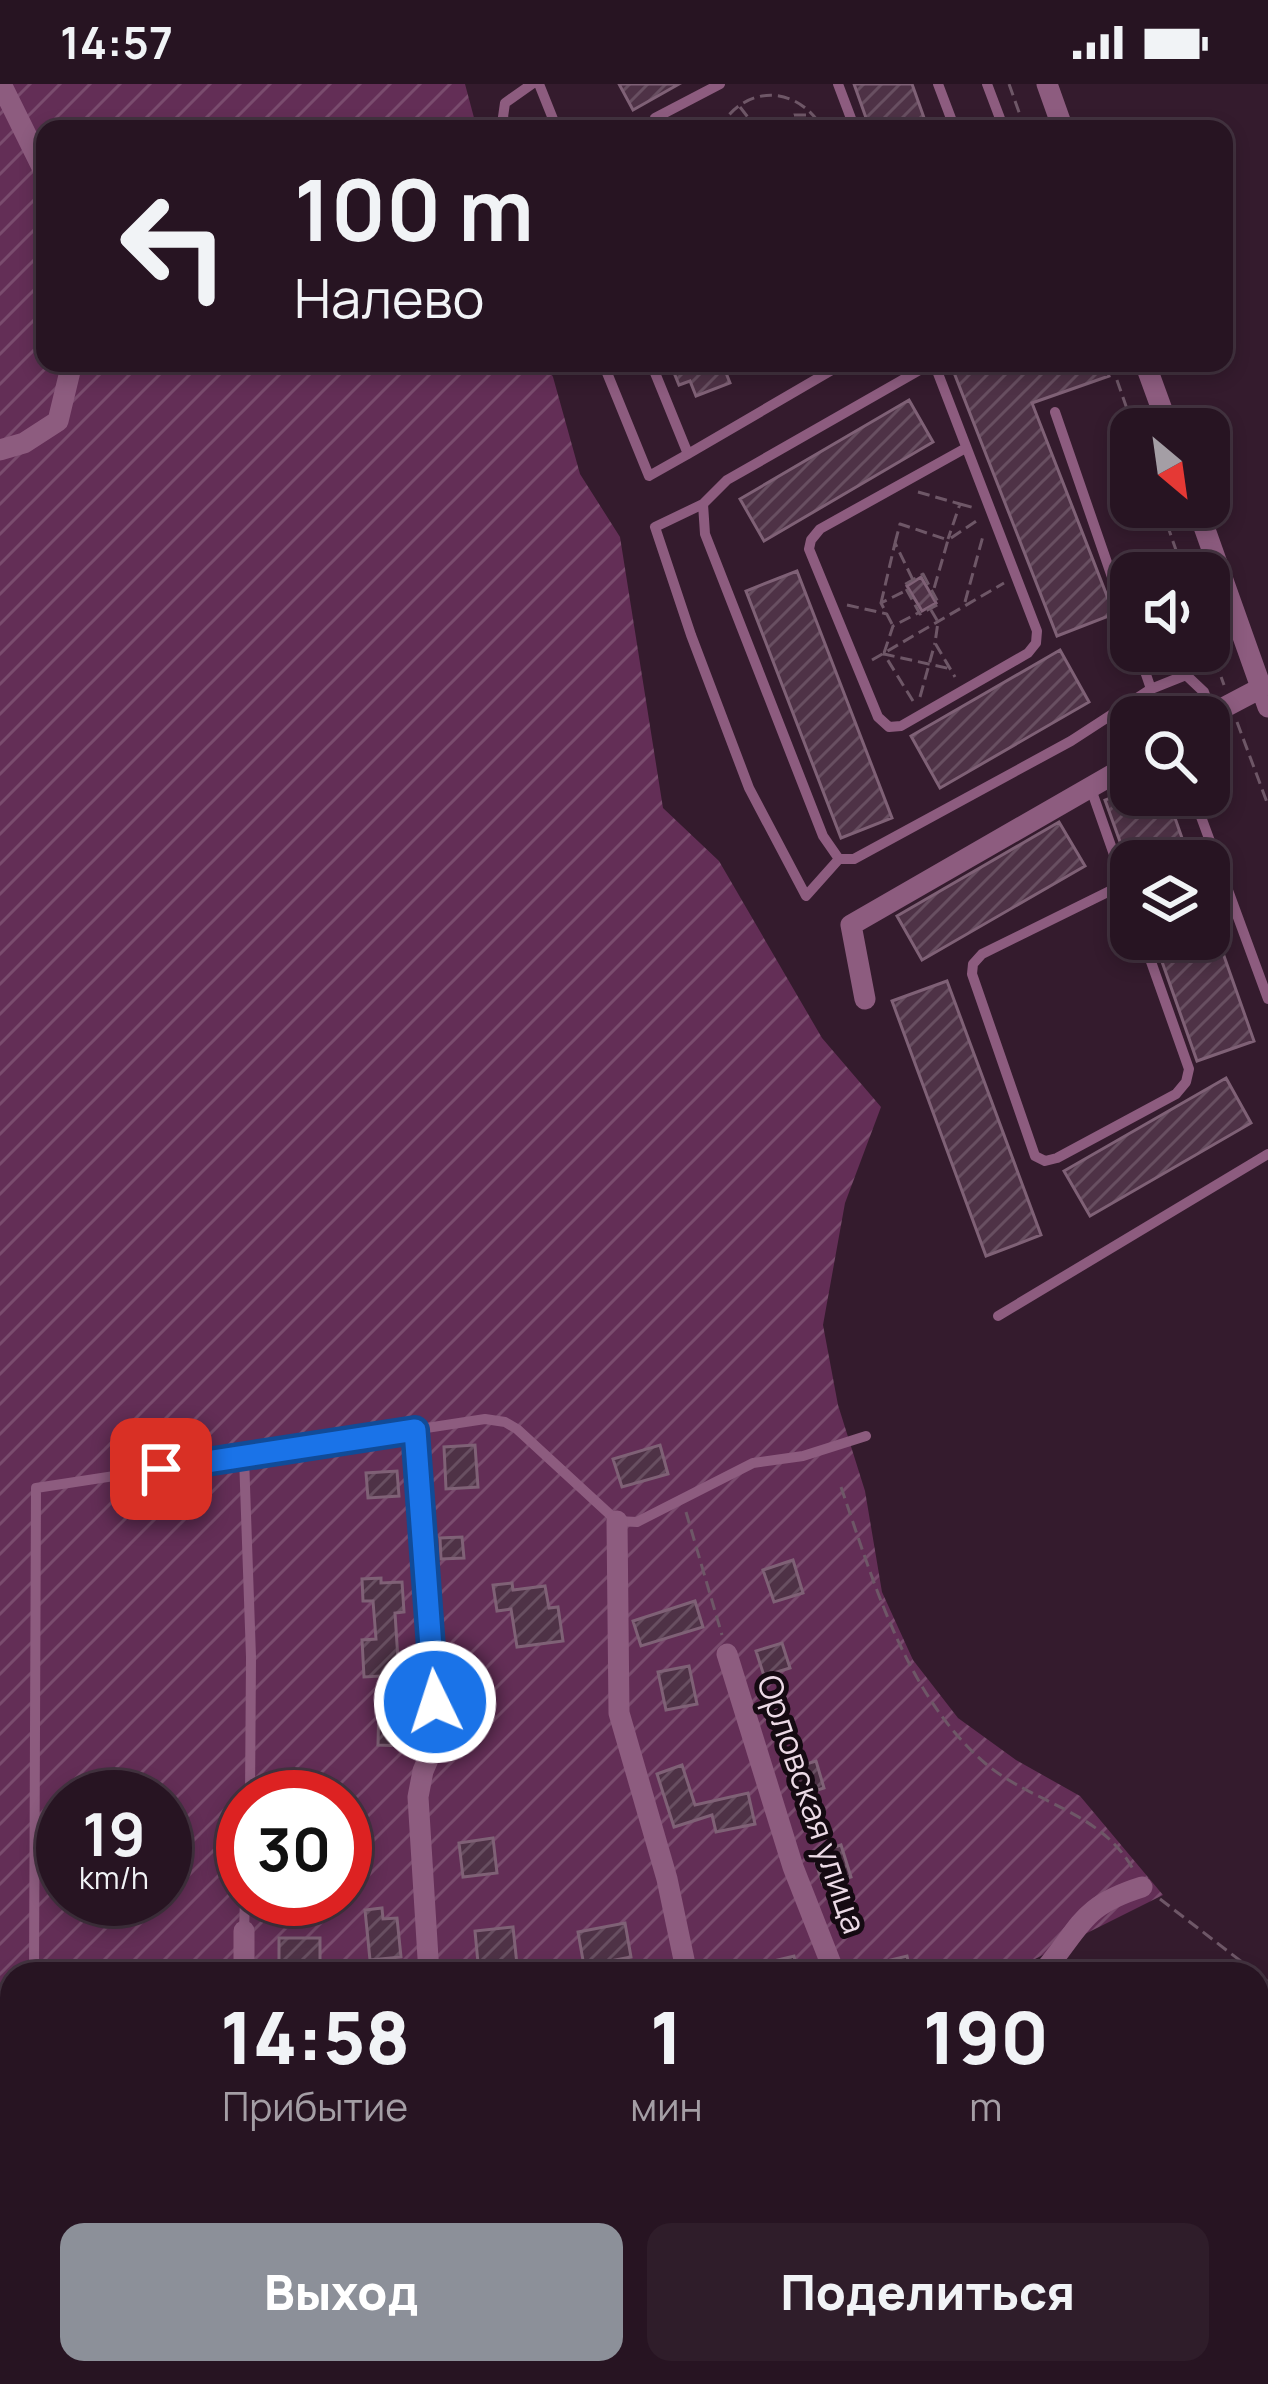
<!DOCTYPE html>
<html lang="ru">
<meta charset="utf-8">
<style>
:root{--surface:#271422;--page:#2f1d2a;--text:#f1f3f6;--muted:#a49ea5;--line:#433340;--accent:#8c9099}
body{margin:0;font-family:Manrope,sans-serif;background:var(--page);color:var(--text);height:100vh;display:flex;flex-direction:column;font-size:45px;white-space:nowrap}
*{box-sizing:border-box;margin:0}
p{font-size:39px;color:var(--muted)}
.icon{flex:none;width:66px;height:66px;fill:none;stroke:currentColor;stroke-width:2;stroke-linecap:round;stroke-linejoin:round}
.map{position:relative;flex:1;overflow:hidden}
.details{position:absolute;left:0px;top:1878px;width:1269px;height:423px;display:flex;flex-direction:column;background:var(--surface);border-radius:36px 36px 0 0;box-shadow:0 6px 18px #0003,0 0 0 3px var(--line)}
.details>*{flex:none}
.banner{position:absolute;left:36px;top:36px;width:1197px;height:252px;border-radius:24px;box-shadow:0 6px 18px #0003,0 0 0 3px var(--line);background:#271422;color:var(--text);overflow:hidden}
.needle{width:78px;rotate:151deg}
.tools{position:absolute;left:1110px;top:324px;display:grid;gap:24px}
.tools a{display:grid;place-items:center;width:120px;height:120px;border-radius:24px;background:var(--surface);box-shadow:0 6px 18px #0003,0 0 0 3px var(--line);font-size:60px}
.speed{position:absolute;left:36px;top:1686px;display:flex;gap:24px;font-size:60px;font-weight:700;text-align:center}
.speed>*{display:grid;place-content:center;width:156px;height:156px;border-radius:50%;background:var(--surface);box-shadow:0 6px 18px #0003,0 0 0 3px var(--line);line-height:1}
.speed small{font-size:30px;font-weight:400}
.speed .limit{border:18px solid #d22;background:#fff;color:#111}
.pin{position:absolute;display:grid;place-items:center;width:102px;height:102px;color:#fff;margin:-51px;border-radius:24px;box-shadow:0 6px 18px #0006}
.me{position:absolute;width:132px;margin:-66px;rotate:356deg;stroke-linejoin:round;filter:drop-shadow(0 0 9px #0008)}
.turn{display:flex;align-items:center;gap:42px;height:252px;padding:0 60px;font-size:54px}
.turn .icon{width:156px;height:156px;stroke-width:2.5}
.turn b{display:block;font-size:84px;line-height:102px}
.eta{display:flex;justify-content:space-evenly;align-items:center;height:204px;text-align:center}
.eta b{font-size:72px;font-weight:800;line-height:84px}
.button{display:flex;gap:24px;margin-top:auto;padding:24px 60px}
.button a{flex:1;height:138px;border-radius:24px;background:var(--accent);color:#fff;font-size:48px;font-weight:800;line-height:138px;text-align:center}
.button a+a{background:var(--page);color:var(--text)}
.status{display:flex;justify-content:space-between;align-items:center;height:84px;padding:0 60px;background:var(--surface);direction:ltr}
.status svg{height:33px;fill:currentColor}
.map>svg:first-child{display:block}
.garden{fill:url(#garden-furrows);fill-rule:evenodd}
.building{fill:url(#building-hatch);stroke:#7f6176;stroke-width:3}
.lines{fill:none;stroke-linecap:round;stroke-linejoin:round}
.path{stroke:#6e5767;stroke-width:3;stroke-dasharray:12 6;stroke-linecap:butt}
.lane{stroke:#8d5c7f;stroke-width:10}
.street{stroke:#8d5c7f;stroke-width:21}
.route-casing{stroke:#114b97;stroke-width:30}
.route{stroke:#1a73e8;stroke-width:21}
.labels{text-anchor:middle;stroke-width:10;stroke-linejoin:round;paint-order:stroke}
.street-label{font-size:33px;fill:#ecdae6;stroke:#150a12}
</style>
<div class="status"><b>14:57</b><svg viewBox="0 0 49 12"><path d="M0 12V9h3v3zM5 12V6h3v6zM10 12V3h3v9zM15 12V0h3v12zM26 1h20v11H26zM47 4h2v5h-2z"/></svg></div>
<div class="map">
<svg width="1268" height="2300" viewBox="0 0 1268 2300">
<defs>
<pattern id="garden-furrows" width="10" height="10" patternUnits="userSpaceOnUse" patternTransform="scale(3)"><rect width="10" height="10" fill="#632e56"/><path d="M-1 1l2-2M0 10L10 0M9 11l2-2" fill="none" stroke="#7a4c6e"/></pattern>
<pattern id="building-hatch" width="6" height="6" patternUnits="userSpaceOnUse" patternTransform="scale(3)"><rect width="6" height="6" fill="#4e3246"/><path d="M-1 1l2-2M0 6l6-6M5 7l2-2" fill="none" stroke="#684f61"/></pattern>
</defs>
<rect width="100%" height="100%" fill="#341b2d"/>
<path class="garden" d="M 0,0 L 465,0 L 477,45 L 45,45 L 45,279 L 546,279 L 553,293 L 580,390 L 620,453 L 663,724 L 719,777 L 822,954 L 881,1023 L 845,1119 L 823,1241 L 838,1321 L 865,1407 L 882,1508 L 913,1576 L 958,1634 L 1016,1676 L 1080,1712 L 1163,1811 L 1005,1890 L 12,1890 L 12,2228 L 0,2231 ZM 63,1713 L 165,1713 L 165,1815 L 63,1815 ZM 243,1713 L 345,1713 L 345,1815 L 243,1815 Z"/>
<path class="building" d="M 619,0 L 679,0 L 633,26 Z
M 854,0 L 912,0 L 928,45 L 870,45 Z
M 670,279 L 722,279 L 730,299 L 696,312 L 690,297 L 679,301 Z
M 971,279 L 1104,279 L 1109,292 L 1032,319 L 1114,530 L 1057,552 L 953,286 Z
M 909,316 L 933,358 L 764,457 L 740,415 Z
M 797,487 L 892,734 L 841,754 L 746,507 Z
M 921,493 L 936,519 L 922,527 L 907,502 Z
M 1060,566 L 1089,618 L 940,704 L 911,652 Z
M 1131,706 L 1131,711 L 1167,711 L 1190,777 L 1127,777 L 1105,716 Z
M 1059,738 L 1085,782 L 922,876 L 897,832 Z
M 1154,855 L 1218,855 L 1254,957 L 1197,977 Z
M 947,897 L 1041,1151 L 986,1172 L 892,917 Z
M 1226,994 L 1251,1039 L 1090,1132 L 1064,1087 Z
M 475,1361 L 478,1403 L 446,1405 L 444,1363 Z
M 660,1361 L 668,1390 L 622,1403 L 613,1375 Z
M 397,1387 L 399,1412 L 368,1414 L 366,1389 Z
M 462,1453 L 464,1474 L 441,1475 L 440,1454 Z
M 793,1476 L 803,1509 L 774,1518 L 763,1486 Z
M 381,1494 L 381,1499 L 402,1498 L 404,1528 L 395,1529 L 399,1591 L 364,1593 L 362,1556 L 376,1555 L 373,1517 L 363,1517 L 362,1495 Z
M 512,1499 L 513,1506 L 545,1502 L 549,1524 L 558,1523 L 563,1557 L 517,1563 L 511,1525 L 497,1527 L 493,1501 Z
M 695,1517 L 703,1543 L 641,1562 L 633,1537 Z
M 782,1559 L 790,1584 L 764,1592 L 756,1567 Z
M 689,1582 L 697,1620 L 666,1626 L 658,1588 Z
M 379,1617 L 405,1618 L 403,1662 L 378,1661 Z
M 816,1677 L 824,1704 L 795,1713 L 786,1686 Z
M 682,1681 L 695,1721 L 748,1709 L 755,1740 L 716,1748 L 712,1731 L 674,1743 L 657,1690 Z
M 493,1754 L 497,1789 L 463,1793 L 459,1759 Z
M 841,1761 L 851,1793 L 823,1801 L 813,1770 Z
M 382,1824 L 383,1835 L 397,1834 L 401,1873 L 370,1876 L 365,1826 Z
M 625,1839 L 631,1873 L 584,1882 L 578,1848 Z
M 513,1843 L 518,1890 L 479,1890 L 475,1847 Z
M 279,1854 L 320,1854 L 320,1890 L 279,1890 Z
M 794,1872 L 798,1890 L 745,1890 L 744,1884 Z
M 907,1872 L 911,1890 L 858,1890 L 858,1884 Z"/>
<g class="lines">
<path class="path" d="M 1009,0 L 1025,45
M 740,23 L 757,45
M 779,41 L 794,31 L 810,31
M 719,45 C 744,0 797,0 823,45
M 777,45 L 784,39 L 791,45
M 1111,279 L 1134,345
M 918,408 L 960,420 L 948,455
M 960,420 L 975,424
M 1161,423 L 1184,489
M 951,454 L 978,436
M 895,459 L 900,440 L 948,456 L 933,508
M 923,490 L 939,520 L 920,530 L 904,501 Z
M 965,518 L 983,452
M 881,519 L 895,459 L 913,496
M 847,521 L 887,530
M 931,526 L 938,538 L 935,559 L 955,593
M 892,540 L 881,519 L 905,507
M 1209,559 L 1224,601
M 884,569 L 893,542 L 918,529
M 872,576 L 1004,499
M 920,613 L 935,559
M 913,617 L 884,570 L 951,585
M 1237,638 L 1268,721
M 841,1403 C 874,1499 906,1612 986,1680 C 1034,1720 1102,1727 1134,1787
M 686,1428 L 722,1551
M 1160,1815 L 1268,1898"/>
<path class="lane" d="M 539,0 L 557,45
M 838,0 L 855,45
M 938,0 L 955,45
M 987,0 L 1004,45
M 508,45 L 503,33 L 505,19 L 532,0
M 659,45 L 655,34 L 720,0
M 603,279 L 649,392 L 688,370
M 651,279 L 688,370 L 844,279
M 934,279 L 1037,547 L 1036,559 L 1028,569 L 901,642 L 889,643 L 878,633 L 809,465 L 811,456 L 820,445 L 964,365
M 1055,328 L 1131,548
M 703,420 L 655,443 L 691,551 L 749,704 L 806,812 L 839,775 L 854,775 L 1071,657 L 1151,605
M 1138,567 L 1151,605 L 1186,591 L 1204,608 L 1212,629
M 1091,705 L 1131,819
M 1193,711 L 1268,915
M 839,775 L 823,752 L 705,450 L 703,420 L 727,396 L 932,279
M 1124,800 L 982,870 L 973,880 L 972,890 L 1035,1072 L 1045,1077 L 1057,1074 L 1176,1010 L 1186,998 L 1189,985 L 1143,855
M 998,1232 L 1268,1070
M 244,1373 L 251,1573 L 250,1713
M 244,1847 L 245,1815
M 34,1890 L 36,1404 L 485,1335 L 505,1338 L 517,1345 L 617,1437 L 637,1438 L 753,1379 L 803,1372 L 866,1352"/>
<path class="street" d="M 1,0 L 45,89
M 1047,0 L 1063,45
M 1145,279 L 1169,345
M 0,366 L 24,359 L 58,337 L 72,279
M 1197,423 L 1268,623
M 1206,633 L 1261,604
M 865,915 L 851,841 L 1131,680
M 415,1346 L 435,1618 L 432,1666 L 423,1687 L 418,1713 L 429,1890
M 617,1437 L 619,1629 L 667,1795 L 687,1890
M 727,1570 L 793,1783 L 835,1890
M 244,1847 L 244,1890
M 1041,1890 C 1082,1844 1078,1823 1142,1803
M 1257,2271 L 1268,2262
M 322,2289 L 327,2300
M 686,2300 L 712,2289
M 1223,2300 L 1236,2289"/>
</g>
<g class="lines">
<defs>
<path id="route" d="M 161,1385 L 415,1346 L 435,1618"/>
</defs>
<use href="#route" class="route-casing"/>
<use href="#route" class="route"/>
</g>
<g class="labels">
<g class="street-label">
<text transform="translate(812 1720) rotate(71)" y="12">Орловская улица</text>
</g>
</g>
</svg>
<div class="tools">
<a><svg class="needle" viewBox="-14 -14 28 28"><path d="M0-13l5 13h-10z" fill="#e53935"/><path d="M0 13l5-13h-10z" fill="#a49ea5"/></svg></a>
<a><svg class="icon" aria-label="sound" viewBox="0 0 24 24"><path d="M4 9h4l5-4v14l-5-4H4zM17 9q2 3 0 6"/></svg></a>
<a><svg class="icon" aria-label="search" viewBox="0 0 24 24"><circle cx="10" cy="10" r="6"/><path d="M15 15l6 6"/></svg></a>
<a><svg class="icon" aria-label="layers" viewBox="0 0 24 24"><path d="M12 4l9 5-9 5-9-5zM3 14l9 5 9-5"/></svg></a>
</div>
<div class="speed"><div>19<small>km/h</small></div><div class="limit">30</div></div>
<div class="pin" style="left:161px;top:1385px;background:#d93025"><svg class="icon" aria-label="arrive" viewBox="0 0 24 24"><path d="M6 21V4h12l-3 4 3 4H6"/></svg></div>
<svg class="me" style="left:435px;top:1618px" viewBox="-20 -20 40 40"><circle r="17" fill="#1a73e8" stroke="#fff" stroke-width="3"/><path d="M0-11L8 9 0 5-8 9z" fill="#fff"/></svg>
<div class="banner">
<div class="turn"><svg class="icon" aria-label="left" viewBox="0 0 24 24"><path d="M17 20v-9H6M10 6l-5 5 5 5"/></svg><div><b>100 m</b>Налево</div></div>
</div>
<section class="details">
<div class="eta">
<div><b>14:58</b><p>Прибытие</p></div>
<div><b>1</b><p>мин</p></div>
<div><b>190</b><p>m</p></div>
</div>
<div class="button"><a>Выход</a><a>Поделиться</a></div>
</section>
</div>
